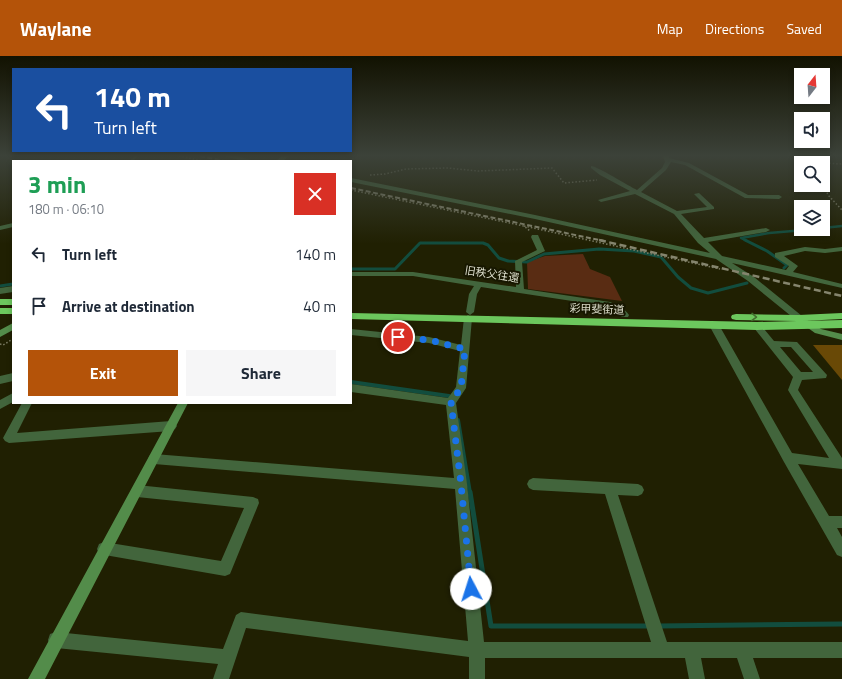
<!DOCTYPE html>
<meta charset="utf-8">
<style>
:root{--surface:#fff;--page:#f6f6f7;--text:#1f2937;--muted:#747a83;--accent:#b45309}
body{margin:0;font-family:"Titillium Web","Noto Sans JP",sans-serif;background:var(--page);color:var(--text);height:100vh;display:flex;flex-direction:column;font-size:15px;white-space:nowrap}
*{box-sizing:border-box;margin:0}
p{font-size:13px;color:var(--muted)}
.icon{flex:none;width:22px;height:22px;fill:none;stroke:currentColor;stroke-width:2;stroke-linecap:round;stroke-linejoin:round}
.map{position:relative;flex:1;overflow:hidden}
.sheet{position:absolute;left:12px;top:104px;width:340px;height:244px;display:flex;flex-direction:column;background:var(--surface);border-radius:0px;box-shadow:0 2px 6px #0003}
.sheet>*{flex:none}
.hud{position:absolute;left:12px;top:12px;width:340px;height:84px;border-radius:0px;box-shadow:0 2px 6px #0003;background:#1a4fa0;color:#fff;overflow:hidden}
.needle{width:26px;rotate:17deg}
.tools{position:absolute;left:794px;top:12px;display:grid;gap:8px}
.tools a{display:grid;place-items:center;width:36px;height:36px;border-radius:0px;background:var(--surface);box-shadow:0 2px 6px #0003;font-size:20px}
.pin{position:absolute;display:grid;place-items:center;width:34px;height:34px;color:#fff;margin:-17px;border:2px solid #fff;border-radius:50%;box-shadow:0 1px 4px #0007}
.me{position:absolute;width:44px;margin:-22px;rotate:355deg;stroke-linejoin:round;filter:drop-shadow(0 0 3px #0008)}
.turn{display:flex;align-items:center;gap:14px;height:84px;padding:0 16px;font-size:18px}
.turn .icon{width:52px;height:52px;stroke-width:2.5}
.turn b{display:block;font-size:28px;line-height:34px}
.round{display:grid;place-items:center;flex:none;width:42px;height:42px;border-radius:0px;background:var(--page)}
.headline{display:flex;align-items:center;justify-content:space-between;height:68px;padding:0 16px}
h1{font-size:24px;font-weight:700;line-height:30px;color:#1e9e55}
.primary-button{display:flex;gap:8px;margin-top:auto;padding:8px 16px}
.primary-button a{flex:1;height:46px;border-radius:0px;background:var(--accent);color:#fff;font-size:16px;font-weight:700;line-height:46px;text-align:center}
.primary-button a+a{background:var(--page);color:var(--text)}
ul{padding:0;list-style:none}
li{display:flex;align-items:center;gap:12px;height:52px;padding:0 16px}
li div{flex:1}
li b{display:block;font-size:15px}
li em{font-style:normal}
header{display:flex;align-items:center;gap:24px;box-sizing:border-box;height:56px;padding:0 20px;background:var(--accent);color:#fff}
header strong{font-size:19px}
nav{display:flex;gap:22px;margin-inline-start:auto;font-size:14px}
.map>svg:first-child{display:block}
.green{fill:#592c13}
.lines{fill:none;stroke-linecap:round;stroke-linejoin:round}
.stream-far3{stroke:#124d3e;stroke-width:2.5}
.stream-far2{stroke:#124d3e;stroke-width:3}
.stream-far1{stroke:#124d3e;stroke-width:4}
.stream{stroke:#124d3e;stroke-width:5}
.building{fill:#694906}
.path{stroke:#7b7b63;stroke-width:1.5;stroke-dasharray:1.5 2;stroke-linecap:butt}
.lane{fill:#42653c;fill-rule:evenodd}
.street{fill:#42653c;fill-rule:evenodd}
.secondary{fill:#538c4a;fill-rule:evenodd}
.highway{fill:#6cc75d;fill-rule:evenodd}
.rail-far1{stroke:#85856e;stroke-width:2;stroke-dasharray:5 2.5;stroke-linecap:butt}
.rail{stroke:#85856e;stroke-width:2.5;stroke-dasharray:7 3.5;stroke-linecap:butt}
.oneway{stroke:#426f2e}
.route{stroke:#1a73e8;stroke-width:7;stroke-dasharray:0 12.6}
.labels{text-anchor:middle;stroke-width:4;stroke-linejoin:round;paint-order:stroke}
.street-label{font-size:11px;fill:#dddecc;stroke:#171700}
</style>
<header>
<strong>Waylane</strong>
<nav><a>Map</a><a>Directions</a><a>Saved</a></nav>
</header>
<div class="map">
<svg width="842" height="623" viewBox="0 0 842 623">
<rect width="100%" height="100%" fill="#202002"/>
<path class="green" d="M 583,198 L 590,213 L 610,221 L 622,245 L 528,233 L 527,206 L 545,200 Z"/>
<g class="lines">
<path class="stream-far3" d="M 823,172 L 842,170
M 747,185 L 741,182 L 769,177 L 817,173"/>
<path class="stream-far2" d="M 745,184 L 767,195 L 787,209 L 784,212
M 351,213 L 395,213 L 420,187 L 483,187 L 488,189 L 499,202 L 508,205 L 527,206 L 544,198 L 599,193 L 634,195 L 661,201 L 678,221 L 691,232 L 708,237 L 747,227
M 0,230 L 13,228"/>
<path class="stream-far1" d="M 351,326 L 449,340 L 451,343
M 458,364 L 470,437"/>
<path class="stream" d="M 470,436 L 491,570 L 649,570
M 658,570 L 842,568"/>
</g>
<path class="building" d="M 813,289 L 842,289 L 842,324 Z"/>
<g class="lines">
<path class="path" d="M 179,100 L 203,105
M 351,106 L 354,100
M 809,107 L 807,106 L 842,108
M 370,119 L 385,118 L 406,113 L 448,112 L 478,115 L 552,112 L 564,127 L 597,124
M 823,127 L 828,139 L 842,154
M 351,134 L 524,170 L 530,175
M 524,170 L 720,213
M 0,288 L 3,289 L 13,283"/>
<path class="lane" d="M 135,100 L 138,100 L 133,105 L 129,105 Z"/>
<path class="street" d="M 224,100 L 237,100 L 254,105 L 243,105 Z
M 663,100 L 669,100 L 669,102 L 689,107 L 748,139 L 779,139 L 782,141 L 779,143 L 745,142 L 685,109 L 671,106 L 666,114 L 641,136 L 677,155 L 707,151 L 694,138 L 699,137 L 714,151 L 714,153 L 681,158 L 704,182 L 766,172 L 770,174 L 766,176 L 708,186 L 722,200 L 786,214 L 789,210 L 775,201 L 775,197 L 805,191 L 825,193 L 842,191 L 842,195 L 825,197 L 805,195 L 784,200 L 798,210 L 793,216 L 842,228 L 842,232 L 732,207 L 754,221 L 802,260 L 803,262 L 799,265 L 796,264 L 748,225 L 716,203 L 535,163 L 351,126 L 351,122 L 535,159 L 710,197 L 698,187 L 674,158 L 635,138 L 601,146 L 598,144 L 630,135 L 600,119 L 591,112 L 591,110 C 595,109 629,130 637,134 L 662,112 L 665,106 Z
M 13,167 L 13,171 L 0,174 L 0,170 Z
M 532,179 L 538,179 L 545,195 L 522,206 L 524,233 L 610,246 C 618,249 624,252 629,259 L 628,261 L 622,261 L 614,254 L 605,250 L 481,231 L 477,238 L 474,256 L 470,259 L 466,256 L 469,238 L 474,230 L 413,220 L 351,220 L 351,216 L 413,216 L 516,231 L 515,205 L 537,194 L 531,181 Z
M 13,230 L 13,236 L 0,238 L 0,232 Z
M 468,259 L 472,262 L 466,332 L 456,347 L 467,428 L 484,586 L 651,586 L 605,438 L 533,434 L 529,432 L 527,428 L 529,424 L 533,422 L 638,428 L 642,430 L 644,434 L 642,438 L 638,440 L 618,439 L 667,586 L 842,586 L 842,602 L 753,602 L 760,623 L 744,623 L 737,602 L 701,602 L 705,623 L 689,623 L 685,602 L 485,602 L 485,623 L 469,623 L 469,601 L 246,572 L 229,623 L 213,623 L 218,608 L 56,592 L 50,590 L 48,584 L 50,578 L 56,576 L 223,593 L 236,559 L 241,556 L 468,585 L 455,433 L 154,408 L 150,407 L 148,403 L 150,399 L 154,398 L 454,422 L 446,349 L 351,336 L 351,328 L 448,342 L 456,331 L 460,295 L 429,287 L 351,279 L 351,273 L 429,281 L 461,289 L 464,262 Z
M 714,266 L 719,269 L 792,397 L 829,402 L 788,334 L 793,321 L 754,272 L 752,270 L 754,268 L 760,268 L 774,285 L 797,286 L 827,319 L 826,322 L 802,324 L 798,334 L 842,402 L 842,413 L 798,408 L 829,460 L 842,460 L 842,472 L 837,472 L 842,481 L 842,501 L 837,499 L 784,406 L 709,269 ZM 780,291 L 791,291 L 813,316 L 801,316 Z
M 13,317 L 13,325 L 0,328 L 0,320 Z
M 13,337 L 13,346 L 0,353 L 0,344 Z
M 22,347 L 32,347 L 17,377 L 171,365 L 175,367 L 177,370 L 175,373 L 171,375 L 9,387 L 5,385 L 3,382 Z
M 137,429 L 253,441 L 258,443 L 259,447 L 230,518 L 225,520 L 99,498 L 97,493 L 99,488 L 104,486 L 221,505 L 244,452 L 137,441 L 133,439 L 131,435 L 133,431 Z"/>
<path class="secondary" d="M 282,100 L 289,100 L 283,105 L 276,105 Z
M 804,262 L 821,273 L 842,278 L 842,284 L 815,277 L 801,267 L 799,265 Z
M 13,267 L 13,274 L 0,281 L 0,274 Z
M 178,347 L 188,347 L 45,623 L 28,623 Z"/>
<path class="highway" d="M 0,243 L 13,243 L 13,249 L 0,249 Z
M 0,252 L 13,252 L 13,258 L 0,258 Z
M 351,257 L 757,266 L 797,265 L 736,264 L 732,263 L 731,261 L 732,259 L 736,258 L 799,259 L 842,257 L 842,263 L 802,265 L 842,264 L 842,272 L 757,274 L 351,263 Z"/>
<path class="rail-far1" d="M 200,100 L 224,105
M 351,132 L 604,185"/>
<path class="rail" d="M 599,184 L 842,240"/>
</g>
<defs><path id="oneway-chevron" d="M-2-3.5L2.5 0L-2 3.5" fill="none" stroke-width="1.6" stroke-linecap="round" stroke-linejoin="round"/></defs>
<use class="oneway" href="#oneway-chevron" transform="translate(754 261) rotate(1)"/>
<linearGradient id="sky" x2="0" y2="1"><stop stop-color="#121201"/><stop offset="0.53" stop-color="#3c4239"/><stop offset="1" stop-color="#3c4239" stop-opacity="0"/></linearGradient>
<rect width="842" height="188" fill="url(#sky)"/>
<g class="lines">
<path class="route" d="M 398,281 L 429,284 L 465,293 L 461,332 L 451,346 L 461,428 L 471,533"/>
</g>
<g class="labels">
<g class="street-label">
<text transform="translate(492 218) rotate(9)" y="4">旧秩父往還</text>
<text transform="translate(597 253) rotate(2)" y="4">彩甲斐街道</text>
</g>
</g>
</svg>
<div class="tools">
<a><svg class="needle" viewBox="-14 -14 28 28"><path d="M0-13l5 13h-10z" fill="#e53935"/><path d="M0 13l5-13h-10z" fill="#747a83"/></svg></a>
<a><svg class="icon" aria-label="sound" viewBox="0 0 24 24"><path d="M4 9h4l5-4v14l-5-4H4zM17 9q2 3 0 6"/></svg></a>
<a><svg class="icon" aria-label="search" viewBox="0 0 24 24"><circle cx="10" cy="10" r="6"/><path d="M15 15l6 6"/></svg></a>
<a><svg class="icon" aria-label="layers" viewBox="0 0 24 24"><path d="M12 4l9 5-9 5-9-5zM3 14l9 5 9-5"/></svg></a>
</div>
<div class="pin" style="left:398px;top:281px;background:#d93025"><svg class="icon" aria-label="arrive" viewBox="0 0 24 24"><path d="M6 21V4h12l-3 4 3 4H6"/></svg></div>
<svg class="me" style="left:471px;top:533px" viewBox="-20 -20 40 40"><circle r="19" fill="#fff"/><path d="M0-13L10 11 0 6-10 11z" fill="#1a73e8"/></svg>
<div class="hud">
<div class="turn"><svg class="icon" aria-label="left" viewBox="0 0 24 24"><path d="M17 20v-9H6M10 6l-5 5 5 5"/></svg><div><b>140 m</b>Turn left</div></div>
</div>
<section class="sheet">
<div class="headline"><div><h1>3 min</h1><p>180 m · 06:10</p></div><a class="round" style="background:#d93025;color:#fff"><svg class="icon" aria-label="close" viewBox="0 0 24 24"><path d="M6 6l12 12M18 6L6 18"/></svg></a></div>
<ul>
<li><svg class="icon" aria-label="left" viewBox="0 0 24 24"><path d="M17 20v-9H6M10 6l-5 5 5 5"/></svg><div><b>Turn left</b></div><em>140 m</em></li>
<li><svg class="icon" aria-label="arrive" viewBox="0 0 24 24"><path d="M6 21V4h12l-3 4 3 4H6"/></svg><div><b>Arrive at destination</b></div><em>40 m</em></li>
</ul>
<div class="primary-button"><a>Exit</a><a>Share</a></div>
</section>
</div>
